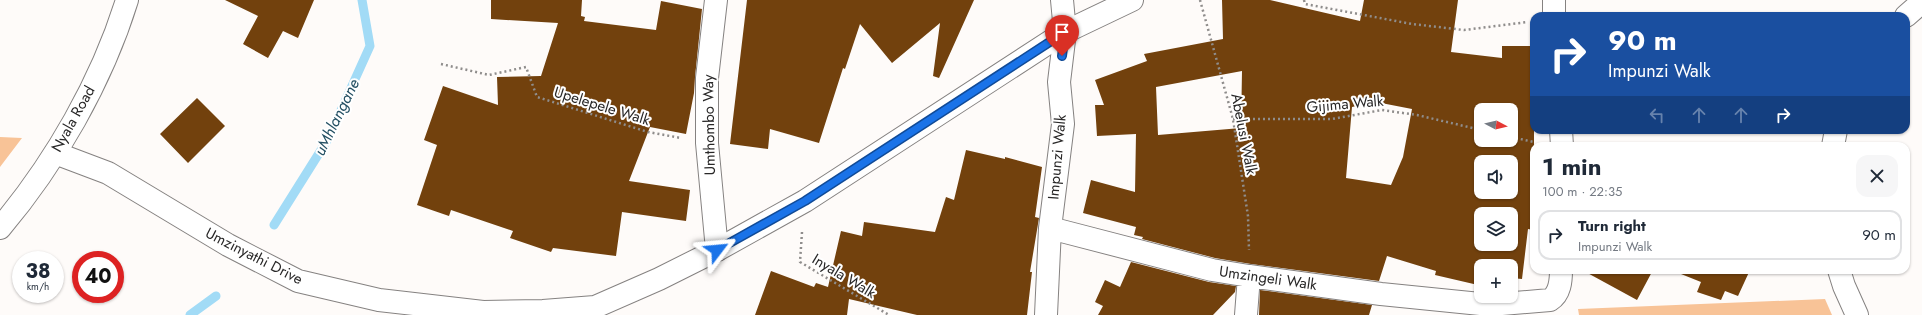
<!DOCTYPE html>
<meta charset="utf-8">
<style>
:root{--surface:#fff;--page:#f6f6f7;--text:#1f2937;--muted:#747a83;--line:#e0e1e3}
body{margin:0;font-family:Jost,sans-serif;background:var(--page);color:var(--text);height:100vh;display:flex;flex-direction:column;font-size:15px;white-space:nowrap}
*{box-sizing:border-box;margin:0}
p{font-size:13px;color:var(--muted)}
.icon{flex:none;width:22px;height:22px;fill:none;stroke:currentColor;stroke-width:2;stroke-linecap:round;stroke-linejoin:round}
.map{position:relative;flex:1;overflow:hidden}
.drawer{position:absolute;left:1530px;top:142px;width:380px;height:132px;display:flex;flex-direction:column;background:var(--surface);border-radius:12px;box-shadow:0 1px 3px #0004}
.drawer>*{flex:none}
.guide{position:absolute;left:1530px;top:12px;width:380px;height:122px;border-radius:12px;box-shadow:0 1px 3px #0004;background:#1a4fa0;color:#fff;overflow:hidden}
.needle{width:26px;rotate:97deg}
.fabs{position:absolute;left:1474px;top:103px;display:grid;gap:8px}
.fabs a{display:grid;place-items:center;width:44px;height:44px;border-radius:8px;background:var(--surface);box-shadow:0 1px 3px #0004;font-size:20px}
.speed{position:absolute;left:12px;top:251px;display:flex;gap:8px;font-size:20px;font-weight:700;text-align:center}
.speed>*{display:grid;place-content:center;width:52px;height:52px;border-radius:50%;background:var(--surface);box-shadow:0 1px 3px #0004;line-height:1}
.speed small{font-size:10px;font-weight:400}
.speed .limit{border:6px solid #d22;background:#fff;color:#111}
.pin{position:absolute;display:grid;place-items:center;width:34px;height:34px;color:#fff;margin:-41px -17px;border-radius:50% 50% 50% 0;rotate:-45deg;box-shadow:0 0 4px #0007}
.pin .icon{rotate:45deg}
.me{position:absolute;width:44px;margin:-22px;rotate:61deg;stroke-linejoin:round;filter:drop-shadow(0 0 3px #0008)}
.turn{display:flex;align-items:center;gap:14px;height:84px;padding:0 12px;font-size:18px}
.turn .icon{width:52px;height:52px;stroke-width:2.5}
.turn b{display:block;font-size:28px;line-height:34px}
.lanes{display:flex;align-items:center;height:38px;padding:0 12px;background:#0003;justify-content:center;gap:20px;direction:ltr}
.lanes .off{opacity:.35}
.round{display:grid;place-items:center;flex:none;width:42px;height:42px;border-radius:12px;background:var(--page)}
.head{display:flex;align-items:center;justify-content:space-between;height:68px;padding:0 12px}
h1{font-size:24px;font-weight:700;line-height:30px}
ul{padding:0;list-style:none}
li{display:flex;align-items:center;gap:12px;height:50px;margin:0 8px 6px;padding:0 4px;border:2px solid var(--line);border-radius:12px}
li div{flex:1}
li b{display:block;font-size:15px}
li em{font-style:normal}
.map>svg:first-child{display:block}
.green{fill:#f8c397}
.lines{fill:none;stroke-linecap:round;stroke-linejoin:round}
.stream{stroke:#a2dbf6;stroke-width:9}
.building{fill:#72410d;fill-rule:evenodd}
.street-casing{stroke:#858281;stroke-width:24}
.secondary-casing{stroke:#858281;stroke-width:24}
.path{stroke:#8f8d8c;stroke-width:2.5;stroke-dasharray:2 3;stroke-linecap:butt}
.street{stroke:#fff;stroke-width:22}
.secondary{stroke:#fff;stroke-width:22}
.route-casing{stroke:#114b97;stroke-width:10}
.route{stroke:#1a73e8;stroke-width:7}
.labels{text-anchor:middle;stroke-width:4;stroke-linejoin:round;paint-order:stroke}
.street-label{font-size:15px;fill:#292828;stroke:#fff}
.water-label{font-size:16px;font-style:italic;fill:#255164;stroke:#fff}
</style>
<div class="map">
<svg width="1922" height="315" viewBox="0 0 1922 315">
<rect width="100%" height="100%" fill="#fefbf9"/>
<path class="green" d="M 0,137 L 22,138 L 0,167 Z
M 1825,299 L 1832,315 L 1579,315 L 1578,309 Z"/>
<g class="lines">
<path class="stream" d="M 274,225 L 328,139 L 370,46 L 362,0
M 190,315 L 216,296"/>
</g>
<path class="building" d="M 225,0 L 314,0 L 298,38 L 283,31 L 268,58 L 243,44 L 258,16 Z
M 491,0 L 582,0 L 581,16 L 585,17 L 584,21 L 656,30 L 661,1 L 702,9 L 695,77 L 694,93 L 686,134 L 650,127 L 629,181 L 690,190 L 686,221 L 622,212 L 616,256 L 553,248 L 551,252 L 510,238 L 513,231 L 451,210 L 449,216 L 417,205 L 437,145 L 424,140 L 443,86 L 498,105 L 497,77 L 541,76 L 558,23 L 491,19 Z
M 747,0 L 974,0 L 939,78 L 933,76 L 940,23 L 892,63 L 860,24 L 845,69 L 843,68 L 819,143 L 770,129 L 768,149 L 730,144 Z
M 1222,0 L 1270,0 L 1360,21 L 1364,0 L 1458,0 L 1451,52 L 1502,58 L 1502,46 L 1534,46 L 1534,230 L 1528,229 L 1522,279 L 1511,278 L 1511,266 L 1481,266 L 1478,285 L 1435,275 L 1436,271 L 1387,256 L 1379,281 L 1251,264 L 1215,258 L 1142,239 L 1143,237 L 1134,235 L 1136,227 L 1083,213 L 1091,180 L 1135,192 L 1136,134 L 1097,136 L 1095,105 L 1104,105 L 1095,80 L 1147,61 L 1144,54 L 1223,39 ZM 1242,71 L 1241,128 L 1158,135 L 1156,87 ZM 1376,102 L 1412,109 L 1403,157 L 1391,185 L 1346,178 L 1352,107 ZM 1481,110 L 1511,110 L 1511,140 L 1481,140 ZM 1481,162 L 1511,162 L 1511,192 L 1481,192 ZM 1481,214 L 1511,214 L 1511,244 L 1481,244 Z
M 197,98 L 225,126 L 188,163 L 160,134 Z
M 966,150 L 1005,159 L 1005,157 L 1042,167 L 1035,217 L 1039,218 L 1030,272 L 1032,272 L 1027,315 L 917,315 L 849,299 L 847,315 L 755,315 L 771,271 L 814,287 L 816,283 L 828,287 L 841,231 L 862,236 L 864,222 L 935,232 L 946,197 L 954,200 Z
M 1131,262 L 1209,282 L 1236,286 L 1235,292 L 1213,315 L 1098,315 L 1103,306 L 1095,302 L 1105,280 L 1120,287 Z
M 1582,270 L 1653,270 L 1637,300 Z
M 1676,270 L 1750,270 L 1738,296 L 1725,291 L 1721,300 L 1697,292 L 1701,282 L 1676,272 Z
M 1260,290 L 1372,305 L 1369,315 L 1259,315 Z"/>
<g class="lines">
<defs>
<path id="street" d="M 716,0 L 707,78 L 707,143 L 717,250
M 1554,0 L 1554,16
M 1561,130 L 1562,146
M 1050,228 L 1212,270 L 1249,276 L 1381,294 L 1490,305 L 1550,300 C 1560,294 1561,281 1561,270
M 1046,315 L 1050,228 L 1063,124 L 1059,82 L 1065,32 L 1062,0
M 1246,315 L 1249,276"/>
<path id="secondary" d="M 1906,16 L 1922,2
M 1833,146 L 1836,130
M 55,153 L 108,173 L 228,245 L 298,281 L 379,300 L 483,312 L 543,311 L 595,307 L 659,279 L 717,250 L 805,201 L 1065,32 L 1132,0
M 0,228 C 55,163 102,81 127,0
M 1839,270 L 1844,286 L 1857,315"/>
</defs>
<use href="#street" class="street-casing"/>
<use href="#secondary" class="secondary-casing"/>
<path class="path" d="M 1200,0 L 1233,119 L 1248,216 L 1249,250
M 1304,0 L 1305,4 L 1412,24 L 1464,30 L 1528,22
M 441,64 L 489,75 L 526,67 L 537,97 L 648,132 L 681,138
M 1233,119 L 1332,119 L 1382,110 L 1417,115 L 1481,130
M 1511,137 L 1534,142
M 802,232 L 800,262 L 889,315"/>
<use href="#street" class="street"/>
<use href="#secondary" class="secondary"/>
</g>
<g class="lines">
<defs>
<path id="route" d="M 717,250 L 805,201 L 1065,32 L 1062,56"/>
</defs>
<use href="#route" class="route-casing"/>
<use href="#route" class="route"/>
</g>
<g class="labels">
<g class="street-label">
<text transform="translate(1345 104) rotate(-5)" y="5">Gijima Walk</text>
<text transform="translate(602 106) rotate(17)" y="5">Upelepele Walk</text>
<text transform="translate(73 119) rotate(-61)" y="5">Nyala Road</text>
<text transform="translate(709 125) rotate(-91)" y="5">Umthombo Way</text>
<text transform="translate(1244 134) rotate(79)" y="5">Abelusi Walk</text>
<text transform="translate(1057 157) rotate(-85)" y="5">Impunzi Walk</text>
<text transform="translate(254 256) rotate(27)" y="5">Umzinyathi Drive</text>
<text transform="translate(844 276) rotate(31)" y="5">Inyala Walk</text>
<text transform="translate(1268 278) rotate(8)" y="5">Umzingeli Walk</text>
</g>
<g class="water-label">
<text transform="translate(336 117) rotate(-64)" y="6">uMhlangane</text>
</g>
</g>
</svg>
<div class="fabs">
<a><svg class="needle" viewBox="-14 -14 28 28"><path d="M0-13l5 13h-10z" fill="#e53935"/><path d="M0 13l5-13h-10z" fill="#747a83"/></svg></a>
<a><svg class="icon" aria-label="sound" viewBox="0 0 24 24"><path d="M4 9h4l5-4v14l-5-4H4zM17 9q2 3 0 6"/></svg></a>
<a><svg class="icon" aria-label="layers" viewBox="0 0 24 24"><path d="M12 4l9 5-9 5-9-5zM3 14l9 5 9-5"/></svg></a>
<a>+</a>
</div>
<div class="speed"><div>38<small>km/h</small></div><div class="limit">40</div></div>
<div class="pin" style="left:1062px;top:56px;background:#d93025"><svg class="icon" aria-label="arrive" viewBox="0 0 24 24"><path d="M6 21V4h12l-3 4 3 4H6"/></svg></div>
<svg class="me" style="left:717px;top:250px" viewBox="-20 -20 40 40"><path d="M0-17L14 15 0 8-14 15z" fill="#1a73e8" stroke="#fff" stroke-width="4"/></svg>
<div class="guide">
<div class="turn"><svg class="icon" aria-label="right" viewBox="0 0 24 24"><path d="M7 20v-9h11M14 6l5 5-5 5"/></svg><div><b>90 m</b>Impunzi Walk</div></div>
<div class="lanes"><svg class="icon off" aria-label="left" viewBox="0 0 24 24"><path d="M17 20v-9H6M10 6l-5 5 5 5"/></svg><svg class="icon off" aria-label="ahead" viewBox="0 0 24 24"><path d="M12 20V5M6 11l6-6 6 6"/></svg><svg class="icon off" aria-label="ahead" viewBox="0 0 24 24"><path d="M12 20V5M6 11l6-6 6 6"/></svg><svg class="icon" aria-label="right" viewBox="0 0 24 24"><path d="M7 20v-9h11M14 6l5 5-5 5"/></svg></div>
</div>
<section class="drawer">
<div class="head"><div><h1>1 min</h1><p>100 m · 22:35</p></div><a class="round"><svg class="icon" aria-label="close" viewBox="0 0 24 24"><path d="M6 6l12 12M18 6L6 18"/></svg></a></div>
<ul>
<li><svg class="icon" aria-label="right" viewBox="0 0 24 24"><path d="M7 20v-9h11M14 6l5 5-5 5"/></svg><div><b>Turn right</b><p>Impunzi Walk</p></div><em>90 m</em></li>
</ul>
</section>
</div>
